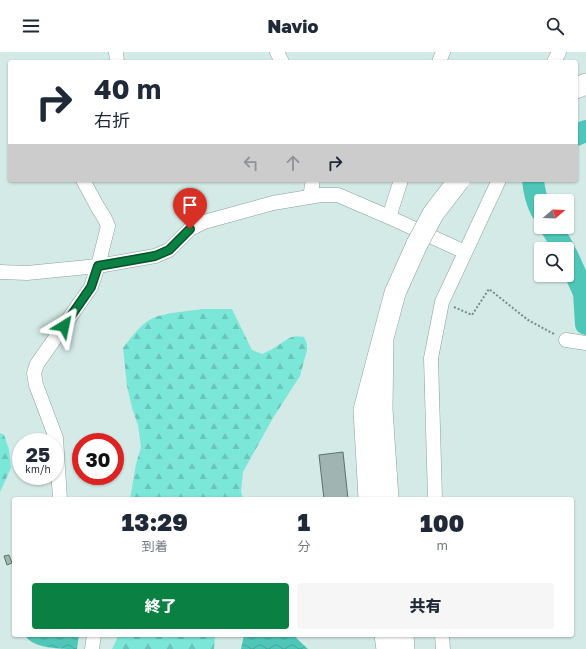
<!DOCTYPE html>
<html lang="ja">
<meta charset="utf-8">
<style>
:root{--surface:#fff;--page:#f6f6f7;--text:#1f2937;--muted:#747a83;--accent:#0b8043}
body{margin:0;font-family:"Golos Text","Noto Sans JP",sans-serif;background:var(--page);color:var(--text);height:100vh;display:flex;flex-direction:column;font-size:15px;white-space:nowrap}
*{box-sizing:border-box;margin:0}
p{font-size:13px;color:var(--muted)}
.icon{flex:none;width:22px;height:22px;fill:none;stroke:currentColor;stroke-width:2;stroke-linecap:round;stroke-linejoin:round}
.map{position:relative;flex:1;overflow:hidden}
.sheet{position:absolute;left:12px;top:445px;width:562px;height:140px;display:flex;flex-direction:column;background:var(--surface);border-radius:4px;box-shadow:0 1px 3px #0004}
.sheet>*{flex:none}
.guide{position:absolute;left:8px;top:8px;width:570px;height:122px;border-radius:4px;box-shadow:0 1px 3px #0004;background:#fff;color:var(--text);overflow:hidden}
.needle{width:26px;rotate:71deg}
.controls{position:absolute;left:534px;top:142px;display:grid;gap:8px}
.controls a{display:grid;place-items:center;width:40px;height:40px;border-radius:4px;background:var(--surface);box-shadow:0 1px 3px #0004;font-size:20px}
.speed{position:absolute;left:12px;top:381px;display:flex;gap:8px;font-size:20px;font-weight:700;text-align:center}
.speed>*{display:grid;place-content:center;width:52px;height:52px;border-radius:50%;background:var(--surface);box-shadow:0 1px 3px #0004;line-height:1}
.speed small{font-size:10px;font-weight:400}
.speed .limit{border:6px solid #d22;background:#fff;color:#111}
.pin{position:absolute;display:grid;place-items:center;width:34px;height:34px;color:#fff;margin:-41px -17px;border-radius:50% 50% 50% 0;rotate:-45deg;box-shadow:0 0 4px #0007}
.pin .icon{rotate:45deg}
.me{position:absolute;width:44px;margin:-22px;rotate:35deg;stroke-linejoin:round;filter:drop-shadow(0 0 3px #0008)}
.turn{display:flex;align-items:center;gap:14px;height:84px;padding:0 20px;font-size:18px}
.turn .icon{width:52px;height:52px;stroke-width:2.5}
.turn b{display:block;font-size:28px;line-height:34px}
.lanes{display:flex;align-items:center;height:38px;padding:0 20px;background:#0003;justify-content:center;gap:20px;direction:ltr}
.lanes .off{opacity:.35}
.eta{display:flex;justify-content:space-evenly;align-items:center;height:68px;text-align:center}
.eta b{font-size:24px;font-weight:800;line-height:28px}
.action{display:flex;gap:8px;margin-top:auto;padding:8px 20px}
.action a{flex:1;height:46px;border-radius:4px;background:var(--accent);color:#fff;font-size:16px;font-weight:800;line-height:46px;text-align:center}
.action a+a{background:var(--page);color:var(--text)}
header{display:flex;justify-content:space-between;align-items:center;height:52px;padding:0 20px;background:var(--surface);font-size:18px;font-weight:800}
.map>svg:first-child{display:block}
.forest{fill:url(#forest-firs)}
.water{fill:url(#water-waves)}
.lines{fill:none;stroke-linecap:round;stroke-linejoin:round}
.river{stroke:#4fc7b8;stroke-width:22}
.building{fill:#a0b5b1;stroke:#5d706d}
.minor-casing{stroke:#8ba09c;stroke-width:15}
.highway-casing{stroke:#8ba09c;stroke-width:22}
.path{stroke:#7a8a87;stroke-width:2;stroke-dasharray:2 2;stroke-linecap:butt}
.minor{stroke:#fff;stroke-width:14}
.highway{stroke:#fff;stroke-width:21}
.highway-bridge-casing{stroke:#8ba09c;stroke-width:22;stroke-linecap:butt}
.highway-bridge{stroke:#fff;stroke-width:21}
.route-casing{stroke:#07532c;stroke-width:10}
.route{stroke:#0b8043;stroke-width:7}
</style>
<header><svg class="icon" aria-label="menu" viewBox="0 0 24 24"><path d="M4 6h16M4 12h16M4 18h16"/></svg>Navio<svg class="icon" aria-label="search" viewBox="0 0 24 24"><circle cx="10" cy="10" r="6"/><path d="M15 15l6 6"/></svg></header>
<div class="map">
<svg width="586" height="597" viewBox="0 0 586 597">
<defs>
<pattern id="forest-firs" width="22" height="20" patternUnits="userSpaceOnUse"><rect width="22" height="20" fill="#7be7d8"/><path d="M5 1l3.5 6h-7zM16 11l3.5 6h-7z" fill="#69c5b8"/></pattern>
<pattern id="water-waves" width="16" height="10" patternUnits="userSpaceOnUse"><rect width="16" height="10" fill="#4fc7b8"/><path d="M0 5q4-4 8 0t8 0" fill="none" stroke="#44aa9d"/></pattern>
</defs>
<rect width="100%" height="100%" fill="#d4eae6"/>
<path class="forest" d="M 202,257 L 232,257 L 252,298 L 262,302 C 266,300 271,298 274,296 C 286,289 289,282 304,285 L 307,292 L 307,298 L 300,324 L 273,366 L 243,420 L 241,439 L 243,447 L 130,447 L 136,412 L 141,395 L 138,373 L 132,356 L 127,334 L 123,296 C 131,286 139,274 151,267 C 161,261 190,259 202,257 Z
M 0,381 L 4,383 L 9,397 L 11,416 L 0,440 Z
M 119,583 L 215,583 L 214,597 L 112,597 Z"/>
<path class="water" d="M 25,583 L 79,583 L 77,597 C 62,597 32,597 25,583 Z
M 244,583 L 293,583 L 308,597 L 241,597 Z"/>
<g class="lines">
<path class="river" d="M 576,83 L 586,79
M 533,128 C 534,139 536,148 541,158
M 551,175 L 564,197
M 567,203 L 584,241 L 586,272"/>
</g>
<path class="building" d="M 343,400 L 348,447 L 324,447 L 319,403 Z
M 9,503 L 12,511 L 7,513 L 4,504 Z"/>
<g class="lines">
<defs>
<path id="minor" d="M 116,0 L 117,10
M 277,0 L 282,10
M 439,10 L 443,0
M 554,10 L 559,0
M 310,145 L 313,128
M 389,165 L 401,128
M 0,220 L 27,221 L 98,214 L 155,204 L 169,198 L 190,177 L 204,170 L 273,151 L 321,143 L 338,143 L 389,165 L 465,200
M 566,288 L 586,291
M 60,447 L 56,386 L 36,333 L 34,321 L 37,312 L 91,235 L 98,214 L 108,174 L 105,167 L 97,154 L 83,128
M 435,447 L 431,306 L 442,250 L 499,128
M 442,583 L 443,597
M 92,597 L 94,583"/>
<path id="highway" d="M 576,36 L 586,32
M 383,286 L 395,241 L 417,192
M 369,447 L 364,358 L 383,286 L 382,357 L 388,447
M 385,583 L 387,597
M 403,583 L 404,597"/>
</defs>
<use href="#minor" class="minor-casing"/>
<use href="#highway" class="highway-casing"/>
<path class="path" d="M 454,255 L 472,263 L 489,237 L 528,268 L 554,282"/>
<use href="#minor" class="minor"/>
<use href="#highway" class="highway"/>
<defs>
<path id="highway-bridge" d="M 417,192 L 433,162 L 459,128"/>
</defs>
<use href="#highway-bridge" class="highway-bridge-casing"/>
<use href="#highway-bridge" class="highway-bridge"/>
</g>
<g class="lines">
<defs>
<path id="route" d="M 64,274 L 91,235 L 98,214 L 155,204 L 169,198 L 190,177"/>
</defs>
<use href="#route" class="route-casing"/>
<use href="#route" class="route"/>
</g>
</svg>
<div class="controls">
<a><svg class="needle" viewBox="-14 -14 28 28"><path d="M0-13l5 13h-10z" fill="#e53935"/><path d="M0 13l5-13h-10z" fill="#747a83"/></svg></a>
<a><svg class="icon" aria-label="search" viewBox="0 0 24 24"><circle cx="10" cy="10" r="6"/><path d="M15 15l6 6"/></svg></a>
</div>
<div class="speed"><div>25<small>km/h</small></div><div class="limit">30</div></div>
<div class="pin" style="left:190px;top:177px;background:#d93025"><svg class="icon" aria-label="arrive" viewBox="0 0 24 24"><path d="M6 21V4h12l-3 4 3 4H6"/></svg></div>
<svg class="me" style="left:64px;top:274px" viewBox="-20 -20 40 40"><path d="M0-17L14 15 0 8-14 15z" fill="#0b8043" stroke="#fff" stroke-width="4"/></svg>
<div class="guide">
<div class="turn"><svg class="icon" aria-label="right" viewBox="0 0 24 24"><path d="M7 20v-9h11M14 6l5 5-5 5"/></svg><div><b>40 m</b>右折</div></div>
<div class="lanes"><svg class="icon off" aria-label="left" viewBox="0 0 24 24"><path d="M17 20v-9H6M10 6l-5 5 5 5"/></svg><svg class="icon off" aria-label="ahead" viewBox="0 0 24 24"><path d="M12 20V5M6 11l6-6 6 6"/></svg><svg class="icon" aria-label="right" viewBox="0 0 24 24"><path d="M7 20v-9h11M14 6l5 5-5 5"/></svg></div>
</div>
<section class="sheet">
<div class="eta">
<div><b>13:29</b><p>到着</p></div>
<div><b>1</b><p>分</p></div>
<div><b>100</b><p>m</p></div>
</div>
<div class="action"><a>終了</a><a>共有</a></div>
</section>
</div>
